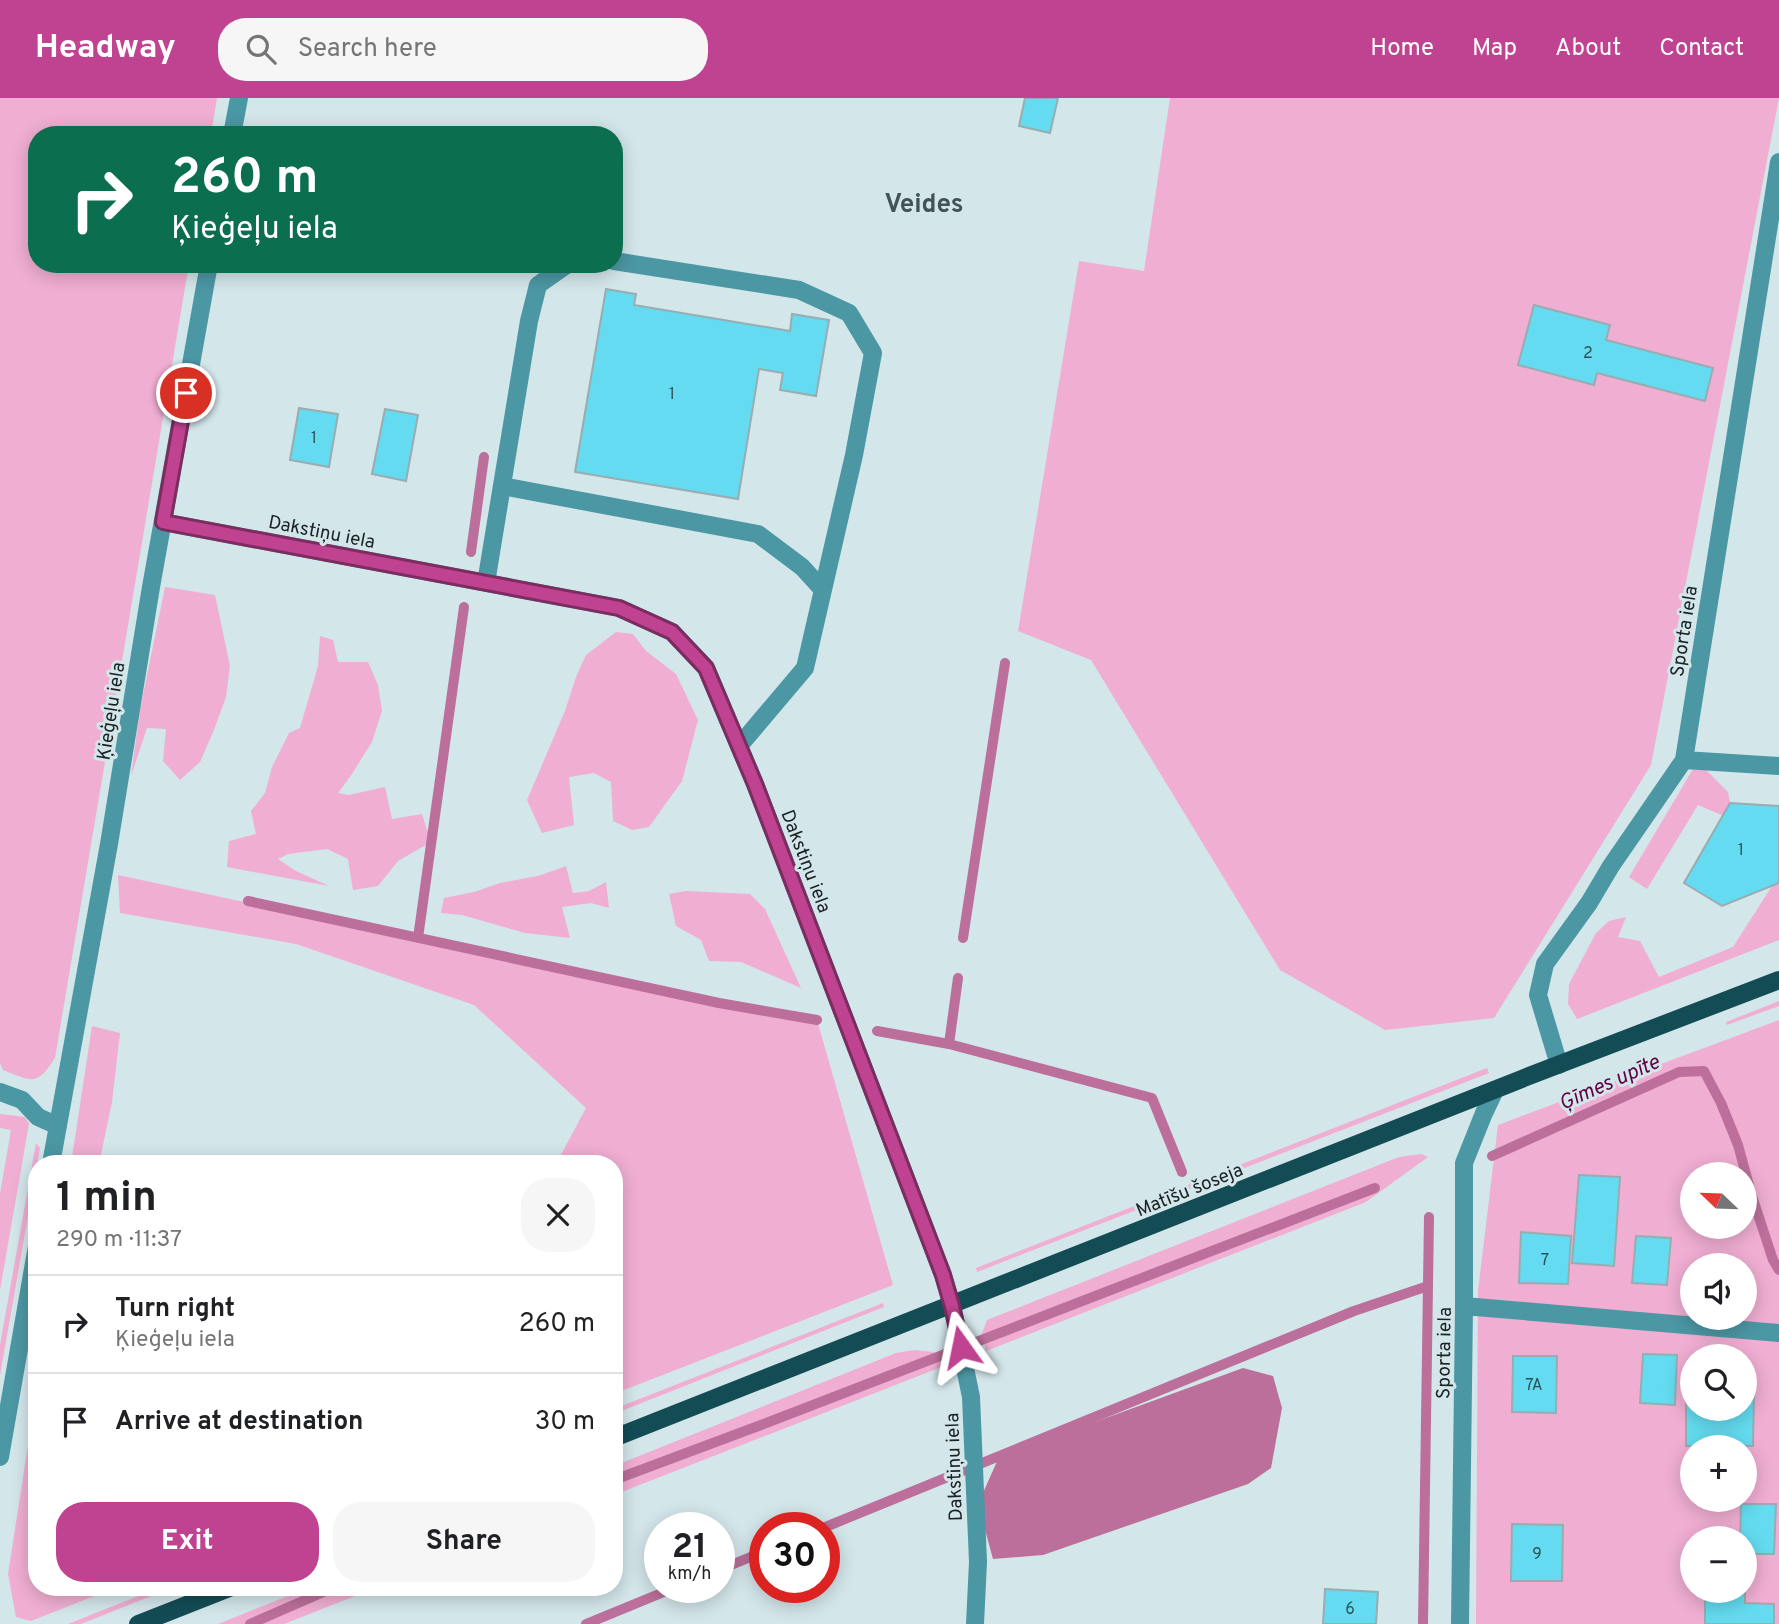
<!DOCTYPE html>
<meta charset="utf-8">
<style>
:root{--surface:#fff;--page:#f6f6f6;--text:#202124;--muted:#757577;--line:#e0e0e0;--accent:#c04392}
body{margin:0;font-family:Overpass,sans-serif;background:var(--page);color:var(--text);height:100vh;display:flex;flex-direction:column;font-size:26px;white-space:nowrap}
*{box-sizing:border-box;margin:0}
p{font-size:23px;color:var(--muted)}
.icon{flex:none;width:38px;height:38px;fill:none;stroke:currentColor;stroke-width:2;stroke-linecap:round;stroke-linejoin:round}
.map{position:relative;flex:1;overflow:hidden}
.details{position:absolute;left:28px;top:1057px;width:595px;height:441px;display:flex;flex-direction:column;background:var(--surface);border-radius:28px;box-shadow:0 4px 18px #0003}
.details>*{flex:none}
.top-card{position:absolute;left:28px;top:28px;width:595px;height:147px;border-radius:28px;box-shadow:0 4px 18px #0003;background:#0b6e4f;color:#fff;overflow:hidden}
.needle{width:46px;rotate:293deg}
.buttons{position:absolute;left:1680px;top:1064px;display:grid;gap:14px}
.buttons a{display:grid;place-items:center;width:77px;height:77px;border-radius:50%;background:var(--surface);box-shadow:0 4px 18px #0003;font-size:35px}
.speed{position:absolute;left:644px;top:1414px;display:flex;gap:14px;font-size:35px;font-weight:700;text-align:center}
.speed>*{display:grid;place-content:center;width:91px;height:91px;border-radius:50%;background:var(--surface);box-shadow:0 4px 18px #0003;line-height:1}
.speed small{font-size:18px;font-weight:400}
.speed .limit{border:10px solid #d22;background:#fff;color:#111}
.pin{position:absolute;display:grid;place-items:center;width:60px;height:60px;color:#fff;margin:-30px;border:4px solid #fff;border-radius:50%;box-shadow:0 2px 7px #0007}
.me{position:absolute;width:77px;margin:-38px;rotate:348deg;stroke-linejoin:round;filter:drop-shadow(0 0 5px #0008)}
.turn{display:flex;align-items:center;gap:24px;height:147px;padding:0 28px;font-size:32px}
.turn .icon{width:91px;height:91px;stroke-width:2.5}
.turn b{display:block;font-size:49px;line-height:60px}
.round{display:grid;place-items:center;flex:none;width:74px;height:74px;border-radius:28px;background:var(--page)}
.summary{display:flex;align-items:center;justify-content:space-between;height:119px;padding:0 28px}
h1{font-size:42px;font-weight:700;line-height:52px}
.button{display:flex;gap:14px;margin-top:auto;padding:14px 28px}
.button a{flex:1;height:80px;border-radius:28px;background:var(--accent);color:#fff;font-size:28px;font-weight:700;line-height:80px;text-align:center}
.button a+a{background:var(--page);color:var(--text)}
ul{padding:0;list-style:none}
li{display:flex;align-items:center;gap:21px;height:98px;padding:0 28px;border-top:2px solid var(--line)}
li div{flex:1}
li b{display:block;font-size:26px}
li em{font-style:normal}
header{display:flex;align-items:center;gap:42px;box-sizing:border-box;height:98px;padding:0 35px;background:var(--accent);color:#fff}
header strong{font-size:33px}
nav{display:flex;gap:38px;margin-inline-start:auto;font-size:24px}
.search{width:490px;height:63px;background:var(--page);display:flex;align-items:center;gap:18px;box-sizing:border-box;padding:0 24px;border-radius:28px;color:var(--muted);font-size:26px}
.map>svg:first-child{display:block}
.green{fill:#f0aed2;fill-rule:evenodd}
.water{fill:#bb6f9a}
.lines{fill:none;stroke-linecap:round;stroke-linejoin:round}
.stream{stroke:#bb6f9a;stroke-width:10}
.building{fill:#64dbf0;stroke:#9aacb0;stroke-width:2}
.minor{stroke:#4c97a4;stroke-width:18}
.major{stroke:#144c55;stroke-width:18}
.route-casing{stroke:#7d2c5f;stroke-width:18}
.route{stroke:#c04392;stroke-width:12}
.labels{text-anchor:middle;stroke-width:6;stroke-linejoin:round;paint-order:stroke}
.number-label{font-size:16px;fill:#2d5056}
.street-label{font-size:19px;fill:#1b2223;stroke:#d3e6ea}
.water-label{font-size:21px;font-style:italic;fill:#600043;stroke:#d3e6ea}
.district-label{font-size:26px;font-weight:bold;fill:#425255;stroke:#d3e6ea}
</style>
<header>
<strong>Headway</strong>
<div class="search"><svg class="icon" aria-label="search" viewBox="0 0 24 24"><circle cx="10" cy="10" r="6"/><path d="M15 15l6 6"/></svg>Search here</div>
<nav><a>Home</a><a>Map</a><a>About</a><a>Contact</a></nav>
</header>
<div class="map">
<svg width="1779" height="1526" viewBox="0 0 1779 1526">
<rect width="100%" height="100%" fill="#d3e6ea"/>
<path class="green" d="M 0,0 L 217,0 L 211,37 L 37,37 L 37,166 L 189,166 L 55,960 C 37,988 33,984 3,972 L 0,965 Z
M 1170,0 L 1779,0 L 1651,667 L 1494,920 L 1385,932 L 1280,872 L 1091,562 L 1018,533 L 1079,163 L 1144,173 Z
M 165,489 L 215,497 L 230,568 L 226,599 L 214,632 L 200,664 L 180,682 L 163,663 L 166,631 L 147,630 L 131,678 L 140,612 Z
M 616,534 L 633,536 L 646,553 L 676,576 L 698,622 L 682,683 L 649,729 L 632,732 L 613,723 L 611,684 L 594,675 L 569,679 L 574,727 L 542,735 L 527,702 L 565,613 L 576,579 L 586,557 Z
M 320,538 L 333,542 L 338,564 L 368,564 L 378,587 L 382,613 L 372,644 L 350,679 L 338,695 L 349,697 L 385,689 L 392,721 L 422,716 L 431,744 L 398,763 L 378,788 L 353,792 L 348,761 L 327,751 L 288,756 L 278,761 L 296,773 L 329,788 L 227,769 L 229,743 L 256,736 L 251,713 L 265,695 L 272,669 L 289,635 L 300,630 L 318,568 Z
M 1693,671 L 1706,672 L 1728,694 L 1730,705 L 1724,718 L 1698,707 L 1647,791 L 1629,779 Z
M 566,768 L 573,795 L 589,793 L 606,784 L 609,810 L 591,805 L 562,809 L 570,840 L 525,835 L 462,817 L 441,815 L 444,800 L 474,794 L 500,785 L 538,778 Z
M 118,777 L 719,905 L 817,922 L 893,1187 L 614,1296 L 614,1066 L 556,1066 L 586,1010 L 474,907 L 296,846 L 120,815 Z
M 1779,785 L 1779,842 L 1577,921 L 1568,906 L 1569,886 L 1596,835 L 1609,823 L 1626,819 L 1618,839 L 1640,843 L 1659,879 L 1733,849 L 1772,788 Z
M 686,793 L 750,796 L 765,811 L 801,890 L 741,864 L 709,863 L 701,842 L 676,828 L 669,796 Z
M 1779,903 L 1779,908 L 1727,927 L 1726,924 Z
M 1779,922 L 1779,1526 L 1476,1526 L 1478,1193 L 1498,1027 ZM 1692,1076 L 1745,1076 L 1745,1129 L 1692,1129 ZM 1692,1167 L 1745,1167 L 1745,1220 L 1692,1220 ZM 1692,1258 L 1745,1258 L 1745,1311 L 1692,1311 ZM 1692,1349 L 1745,1349 L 1745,1402 L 1692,1402 ZM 1692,1440 L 1745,1440 L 1745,1493 L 1692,1493 Z
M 92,928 L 120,935 L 112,1004 L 99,1066 L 71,1066 Z
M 1487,970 L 1489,975 L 977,1174 L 976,1170 Z
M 0,1016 L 25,1019 L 29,1026 L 0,1192 L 0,1096 L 11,1032 L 0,1030 Z
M 36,1045 L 40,1050 L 0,1277 L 0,1247 Z
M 1421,1056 L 1428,1059 L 1366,1104 L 986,1253 L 982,1235 L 987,1222 L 1399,1059 Z
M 883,1205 L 884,1209 L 614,1316 L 614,1311 Z
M 915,1252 L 933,1254 L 944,1268 L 614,1397 L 614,1368 L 896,1255 Z
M 37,1289 L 37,1489 L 117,1489 L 31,1523 L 16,1519 L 8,1476 Z
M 161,1489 L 174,1489 L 81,1526 L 68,1526 Z
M 310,1489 L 378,1489 L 284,1526 L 218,1526 Z"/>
<path class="water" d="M 1243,1270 L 1273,1278 L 1282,1310 L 1271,1370 L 1248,1386 L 1043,1457 L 993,1461 L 978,1406 L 999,1359 Z"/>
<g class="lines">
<path class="stream" d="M 471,454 L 484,359
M 248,803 L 719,905 L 817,922
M 418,840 L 464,509
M 963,840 L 1005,565
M 877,933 L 949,946 L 1152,1000 L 1182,1074
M 949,946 L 958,880
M 1492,1058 L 1679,974 L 1704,973 L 1721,1005 L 1738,1047 L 1752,1098 L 1773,1162 L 1779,1172
M 614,1382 L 761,1327 L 1375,1090
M 823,1430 L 1354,1213 L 1428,1188
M 719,1472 L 765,1453
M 250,1526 L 335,1489
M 586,1526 L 676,1489
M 1423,1526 L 1429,1119"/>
</g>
<path class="building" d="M 1025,0 L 1058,0 L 1050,35 L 1019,28 Z
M 606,191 L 636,196 L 634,207 L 790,233 L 792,216 L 829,222 L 816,298 L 780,292 L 783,275 L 759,271 L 738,401 L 575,374 Z
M 1534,207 L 1610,227 L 1606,242 L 1713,270 L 1705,303 L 1597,275 L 1594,287 L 1518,267 Z
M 299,310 L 338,316 L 329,369 L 290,362 Z
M 385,311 L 418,317 L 406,383 L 372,376 Z
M 1730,705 L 1779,708 L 1779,785 L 1722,808 L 1684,785 Z
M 1579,1077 L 1620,1079 L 1614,1168 L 1572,1165 Z
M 1521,1134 L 1571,1138 L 1568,1186 L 1519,1185 Z
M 1636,1138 L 1671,1140 L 1667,1187 L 1632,1185 Z
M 1643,1256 L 1677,1257 L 1675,1307 L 1640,1305 Z
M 1513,1258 L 1557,1258 L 1556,1315 L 1512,1314 Z
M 1686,1296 L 1692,1296 L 1692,1311 L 1745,1311 L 1745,1297 L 1754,1297 L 1753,1348 L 1686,1348 Z
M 1741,1406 L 1776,1406 L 1774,1456 L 1745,1456 L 1745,1440 L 1740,1440 Z
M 1512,1426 L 1563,1427 L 1562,1483 L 1511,1483 Z
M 1745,1474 L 1745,1505 L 1774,1506 L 1774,1526 L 1705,1526 L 1705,1493 L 1745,1493 Z
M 1325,1491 L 1378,1494 L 1376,1526 L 1323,1526 Z"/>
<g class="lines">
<path class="minor" d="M 232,37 L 239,0
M 614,163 L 799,192 L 849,215 L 873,255 L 854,357 L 805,570 L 739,648
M 502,388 L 758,436 L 802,469 L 823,492
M 163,424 L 619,510 L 672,534 L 706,570 L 755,686 L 943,1177 L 952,1207 L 971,1299 L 978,1464 L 975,1526
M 486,485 L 529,223 L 538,187 L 568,166
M 1684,662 L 1779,668
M 1559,967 L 1538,897 L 1545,866 L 1589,805 L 1611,768 L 1684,662 L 1779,64
M 0,994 L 22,1002 L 38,1019 L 58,1028
M 51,1066 L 109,746 L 151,489 L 209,166
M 1464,1208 L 1779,1235
M 0,1359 L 37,1148
M 1460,1526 L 1464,1208 L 1464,1065 L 1484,1015 L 1495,992"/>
<path class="major" d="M 614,1340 L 1524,980 L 1779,882
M 138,1526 L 232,1489"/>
</g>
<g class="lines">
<defs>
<path id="route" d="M 186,295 L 163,424 L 619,510 L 672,534 L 706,570 L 755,686 L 943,1177 L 952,1208 L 961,1249"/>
</defs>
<use href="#route" class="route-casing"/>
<use href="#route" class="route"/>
</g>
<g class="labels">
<g class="number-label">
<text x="1588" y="260">2</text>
<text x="672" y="301">1</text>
<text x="314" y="345">1</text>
<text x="1741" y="757">1</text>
<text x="1545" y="1167">7</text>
<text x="1534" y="1292">7A</text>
<text x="1537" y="1461">9</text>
<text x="1350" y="1516">6</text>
</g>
<g class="street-label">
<text transform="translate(322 433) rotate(11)" y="7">Dakstiņu iela</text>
<text transform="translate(1683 533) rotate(-81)" y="7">Sporta iela</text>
<text transform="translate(110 613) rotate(-81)" y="7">Ķieģeļu iela</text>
<text transform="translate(807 763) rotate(69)" y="7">Dakstiņu iela</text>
<text transform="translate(1189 1091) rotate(-22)" y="7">Matīšu šoseja</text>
<text transform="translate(1443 1255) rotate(-89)" y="7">Sporta iela</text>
<text transform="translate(953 1369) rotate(-92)" y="7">Dakstiņu iela</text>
</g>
<g class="water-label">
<text transform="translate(1609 984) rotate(-24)" y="7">Ģīmes upīte</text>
</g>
<g class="district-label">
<text x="924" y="114">Veides</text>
</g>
</g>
</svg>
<div class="buttons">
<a><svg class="needle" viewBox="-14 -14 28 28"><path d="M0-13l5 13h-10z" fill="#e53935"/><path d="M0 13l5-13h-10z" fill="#757577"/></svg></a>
<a><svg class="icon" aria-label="sound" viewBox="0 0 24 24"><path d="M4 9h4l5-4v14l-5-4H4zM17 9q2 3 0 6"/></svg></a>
<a><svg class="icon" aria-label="search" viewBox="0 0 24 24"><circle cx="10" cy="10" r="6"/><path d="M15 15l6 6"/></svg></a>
<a>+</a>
<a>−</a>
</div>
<div class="speed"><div>21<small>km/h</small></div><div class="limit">30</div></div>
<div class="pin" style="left:186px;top:295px;background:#d93025"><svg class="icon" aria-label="arrive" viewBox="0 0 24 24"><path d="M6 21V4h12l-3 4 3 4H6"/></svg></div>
<svg class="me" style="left:961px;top:1249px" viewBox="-20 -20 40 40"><path d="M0-17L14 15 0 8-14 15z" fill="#c04392" stroke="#fff" stroke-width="4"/></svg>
<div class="top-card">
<div class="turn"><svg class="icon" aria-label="right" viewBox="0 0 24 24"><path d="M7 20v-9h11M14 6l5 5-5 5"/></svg><div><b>260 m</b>Ķieģeļu iela</div></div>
</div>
<section class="details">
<div class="summary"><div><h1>1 min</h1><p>290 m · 11:37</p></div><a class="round"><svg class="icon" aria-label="close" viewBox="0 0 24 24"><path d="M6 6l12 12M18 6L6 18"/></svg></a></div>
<ul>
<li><svg class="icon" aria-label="right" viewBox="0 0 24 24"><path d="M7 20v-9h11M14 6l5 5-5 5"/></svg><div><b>Turn right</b><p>Ķieģeļu iela</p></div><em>260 m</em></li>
<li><svg class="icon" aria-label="arrive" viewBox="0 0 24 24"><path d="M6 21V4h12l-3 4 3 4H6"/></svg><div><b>Arrive at destination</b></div><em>30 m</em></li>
</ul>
<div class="button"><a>Exit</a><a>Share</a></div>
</section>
</div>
